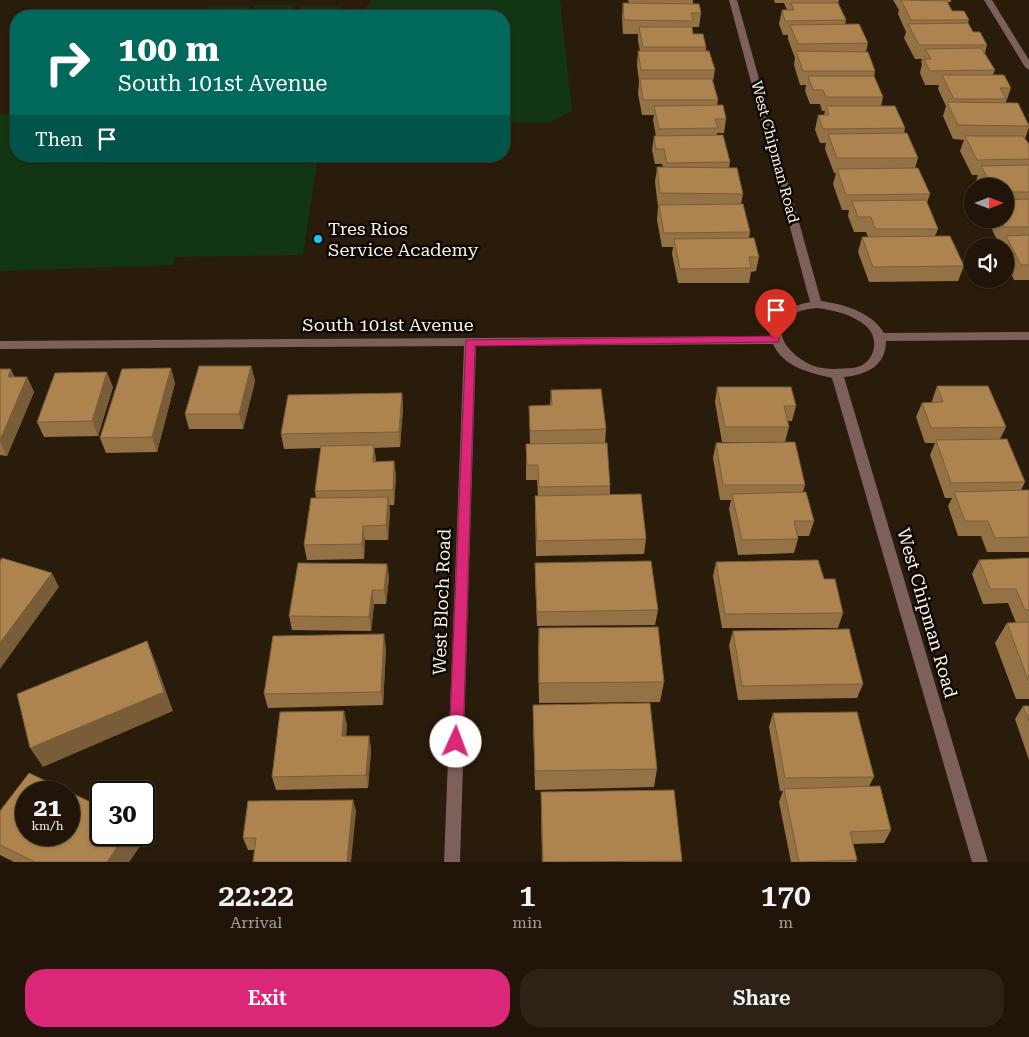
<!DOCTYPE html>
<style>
:root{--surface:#201508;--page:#2d2216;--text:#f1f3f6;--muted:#a29f9c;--line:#3d3429;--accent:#db2777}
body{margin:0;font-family:"Roboto Serif",serif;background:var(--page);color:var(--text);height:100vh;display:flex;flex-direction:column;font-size:19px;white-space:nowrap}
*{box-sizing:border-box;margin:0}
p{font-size:16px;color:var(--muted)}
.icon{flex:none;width:28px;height:28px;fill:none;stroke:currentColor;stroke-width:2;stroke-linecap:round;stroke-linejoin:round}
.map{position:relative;height:862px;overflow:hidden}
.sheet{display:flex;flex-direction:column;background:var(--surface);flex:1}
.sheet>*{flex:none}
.hud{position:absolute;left:10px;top:10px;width:500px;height:152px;border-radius:20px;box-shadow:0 1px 4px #0004,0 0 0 1px var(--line);background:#00695c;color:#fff;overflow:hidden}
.needle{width:32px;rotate:90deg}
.controls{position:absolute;left:964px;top:178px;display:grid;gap:10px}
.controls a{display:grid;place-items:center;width:50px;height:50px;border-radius:50%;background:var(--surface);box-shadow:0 1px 4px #0004,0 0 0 1px var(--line);font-size:25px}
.speed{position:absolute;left:15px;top:781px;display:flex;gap:10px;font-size:25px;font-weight:700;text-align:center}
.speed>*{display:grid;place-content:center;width:65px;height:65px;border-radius:50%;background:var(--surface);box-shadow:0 1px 4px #0004,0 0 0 1px var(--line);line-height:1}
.speed small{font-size:12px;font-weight:400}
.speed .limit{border:2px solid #111;border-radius:8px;background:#fff;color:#111}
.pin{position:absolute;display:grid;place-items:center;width:42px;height:42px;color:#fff;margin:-51px -21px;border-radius:50% 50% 50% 0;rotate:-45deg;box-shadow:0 0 5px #0007}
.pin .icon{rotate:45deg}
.me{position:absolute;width:55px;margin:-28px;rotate:2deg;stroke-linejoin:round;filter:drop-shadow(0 0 4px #0008)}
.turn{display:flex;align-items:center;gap:18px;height:105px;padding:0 25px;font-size:22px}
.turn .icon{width:65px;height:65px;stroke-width:2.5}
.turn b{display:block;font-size:35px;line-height:42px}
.then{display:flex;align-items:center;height:48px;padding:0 25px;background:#0003;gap:10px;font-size:19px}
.eta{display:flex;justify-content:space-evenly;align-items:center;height:85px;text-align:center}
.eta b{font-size:30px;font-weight:600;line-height:35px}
.primary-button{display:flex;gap:10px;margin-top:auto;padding:10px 25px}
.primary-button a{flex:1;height:58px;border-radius:20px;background:var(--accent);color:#fff;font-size:20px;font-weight:600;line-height:58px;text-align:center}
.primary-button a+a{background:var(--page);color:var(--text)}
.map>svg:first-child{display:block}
.green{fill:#123614}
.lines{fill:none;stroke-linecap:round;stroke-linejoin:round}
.street{fill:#7d605c;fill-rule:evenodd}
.wall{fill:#957245}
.shaded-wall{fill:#795c38}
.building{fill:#ad8450;stroke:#795c38;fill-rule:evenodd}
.route{fill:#db2777;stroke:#8e194d}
.poi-dot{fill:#10cafa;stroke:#0e0803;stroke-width:2}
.labels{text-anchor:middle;stroke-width:5;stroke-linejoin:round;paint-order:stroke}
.far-street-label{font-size:15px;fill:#fbf2e6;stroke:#0e0803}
.poi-label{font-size:18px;fill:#fbf2e6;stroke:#0e0803;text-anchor:start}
.street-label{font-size:18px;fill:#fbf2e6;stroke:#0e0803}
</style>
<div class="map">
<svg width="1029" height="862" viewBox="0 0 1029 862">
<rect width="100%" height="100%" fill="#2a1c0a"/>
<path class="green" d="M 372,0 L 560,0 L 572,110 L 551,122 L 504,123 L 504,16 L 358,16 Z
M 254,5 L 295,5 L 292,16 L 250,16 Z
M 209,6 L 250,6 L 246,16 L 205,16 Z
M 301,6 L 342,6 L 340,16 L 298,16 Z
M 0,114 L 16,114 L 16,156 L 318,156 L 303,255 L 174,257 L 173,265 L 0,271 Z"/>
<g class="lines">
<path class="street" d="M 729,0 L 737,0 L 821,301 C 843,304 872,312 884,333 L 1029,332 L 1029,340 L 886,341 C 886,366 866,375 844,377 L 988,862 L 972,862 L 832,378 C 810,373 783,367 773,344 L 476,346 L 460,862 L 444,862 L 464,346 L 0,349 L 0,341 L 770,336 C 767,312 792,306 810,302 ZM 816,308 C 833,310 852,314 866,326 C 882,340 873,367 852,368 C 839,369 826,370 814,366 C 793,358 765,331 794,314 C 800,310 809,309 816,308 Z
M 984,0 L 992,0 L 1029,60 L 1029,70 L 1025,67 Z"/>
</g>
<path class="wall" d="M 628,0 L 693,0 L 693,4 L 701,13 L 699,27 L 692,27 L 693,34 L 706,47 L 706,51 L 715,70 L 713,81 L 718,100 L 717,105 L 726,119 L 724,133 L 717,133 L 717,135 L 730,162 L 729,168 L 743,194 L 741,204 L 750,232 L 749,238 L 759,257 L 756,271 L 751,272 L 749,283 L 678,283 L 672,254 L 673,247 L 662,247 L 657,220 L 658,207 L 655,182 L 657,167 L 663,167 L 662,164 L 655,164 L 652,150 L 654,136 L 656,136 L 653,120 L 654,115 L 642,115 L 638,94 L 639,81 L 637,65 L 638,51 L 640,51 L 638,41 L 638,34 L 623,34 L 622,17 L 623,3 L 629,3 Z
M 774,0 L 839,0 L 838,4 L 846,20 L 845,25 L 868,43 L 866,52 L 875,71 L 874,77 L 883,97 L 881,106 L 905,128 L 904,134 L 918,158 L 915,168 L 930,194 L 927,203 L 938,229 L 935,236 L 964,266 L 958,281 L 869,282 L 858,252 L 862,237 L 868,237 L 866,232 L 854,232 L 848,216 L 849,210 L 842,210 L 833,184 L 836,173 L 834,173 L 825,149 L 826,143 L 820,143 L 815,130 L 818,115 L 824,115 L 825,111 L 822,111 L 820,104 L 810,104 L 805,91 L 806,85 L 800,85 L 794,65 L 795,58 L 788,39 L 788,35 L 783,35 L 779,24 L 782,10 L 787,10 L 784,3 L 775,3 Z
M 893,0 L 951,0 L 951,2 L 947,2 L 952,11 L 969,20 L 968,23 L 973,32 L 987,45 L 985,53 L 995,70 L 993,75 L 1011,88 L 1006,102 L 1005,103 L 1029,124 L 1029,127 L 1025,139 L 1029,144 L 1029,280 L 1014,280 L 1005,261 L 1005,246 L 1002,246 L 1003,242 L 998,242 L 987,219 L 1005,219 L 1005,186 L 979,186 L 976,181 L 978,175 L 972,175 L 960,151 L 964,140 L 953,139 L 943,116 L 946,106 L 938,89 L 939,85 L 925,85 L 920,73 L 922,64 L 921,62 L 922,59 L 915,59 L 904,38 L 906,32 L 898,14 L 899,10 Z
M 251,366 L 255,381 L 243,429 L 189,429 L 185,414 Z
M 0,369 L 15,377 L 27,377 L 34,392 L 7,456 L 0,455 Z
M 175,383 L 157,452 L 106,453 L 100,438 Z
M 937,386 L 1006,427 L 1000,439 L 1025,482 L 1021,490 L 1029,490 L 1029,552 L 987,552 L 981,536 L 958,536 L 948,506 L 952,498 L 945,498 L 930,455 L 935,443 L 925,443 L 916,417 L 922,403 L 932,402 L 932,401 Z
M 113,387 L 98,436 L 44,437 L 37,422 Z
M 717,387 L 796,406 L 792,421 L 788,421 L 789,427 L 785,442 L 722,442 L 715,402 Z
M 551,390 L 606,429 L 605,443 L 610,486 L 610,495 L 646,539 L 644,554 L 536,556 L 535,511 L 535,496 L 538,496 L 537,480 L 526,480 L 526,444 L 530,444 L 529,406 L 550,405 Z
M 402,393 L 403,408 L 400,447 L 374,448 L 376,462 L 394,461 L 396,476 L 394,505 L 389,505 L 390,511 L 388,540 L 365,540 L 364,559 L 307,560 L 304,545 L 316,498 L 315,491 L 321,448 L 284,449 L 281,434 Z
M 716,443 L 805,485 L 803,492 L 814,521 L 809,536 L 798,536 L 798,539 L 794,553 L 738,555 L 729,509 L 731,500 L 720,500 L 713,458 Z
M 1029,558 L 1029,699 L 1016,699 L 995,643 L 1007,623 L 1016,623 L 1008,603 L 983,604 L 972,574 L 979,560 Z
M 716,562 L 824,579 L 843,613 L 838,628 L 722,628 L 713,576 Z
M 535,563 L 658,610 L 655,625 L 537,626 L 535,577 Z
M 387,564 L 389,578 L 386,604 L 374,604 L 371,631 L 292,630 L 289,616 Z
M 539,628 L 664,682 L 660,702 L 539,703 L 538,648 Z
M 733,631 L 863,684 L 857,698 L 738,700 L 729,645 Z
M 386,648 L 383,705 L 268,708 L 264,694 Z
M 533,705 L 657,769 L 654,787 L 535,790 L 533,724 Z
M 1023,706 L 1029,706 L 1029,760 L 1015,719 Z
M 773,713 L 874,777 L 869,786 L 891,830 L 884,843 L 853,844 L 857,860 L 856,862 L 791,862 L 779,802 L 783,791 L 780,791 L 769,727 Z
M 347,725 L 346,736 L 369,736 L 371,750 L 368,788 L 276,790 L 272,777 Z
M 541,792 L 682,861 L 682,862 L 542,862 L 541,810 Z
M 353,800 L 356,812 L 255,850 L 248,850 L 243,838 Z
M 0,811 L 144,840 L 129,862 L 14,862 L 0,855 Z"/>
<path class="shaded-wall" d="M 251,366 L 255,381 L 243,429 L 239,414 Z
M 171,368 L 175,383 L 157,452 L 152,437 Z
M 11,369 L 18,384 L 8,377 Z
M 107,372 L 113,387 L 98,436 L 92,421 Z
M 27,377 L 34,392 L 7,456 L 0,442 L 0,440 Z
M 402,393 L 403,408 L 400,447 L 399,432 Z
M 374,445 L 376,460 L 375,476 L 373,462 Z
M 394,461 L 396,476 L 394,505 L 393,490 Z
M 388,497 L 390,511 L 388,540 L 386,525 Z
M 363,526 L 365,540 L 364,559 L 362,544 Z
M 387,564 L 389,578 L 386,604 L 384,590 Z
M 52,573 L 59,587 L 0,669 L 0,643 Z
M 372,590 L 374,604 L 371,631 L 369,617 Z
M 384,634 L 386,648 L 383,705 L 381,692 Z
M 147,641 L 155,661 L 173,711 L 43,767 L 30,748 Z
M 344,711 L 347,725 L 345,750 L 342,736 Z
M 369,736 L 371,750 L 368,788 L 366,775 Z
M 353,800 L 356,812 L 351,862 L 347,862 Z
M 125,835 L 141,835 L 144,840 L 129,862 L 107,862 Z"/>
<path class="building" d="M 901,0 L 947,1 L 952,11 L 964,11 L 969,20 L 911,20 Z
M 623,3 L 699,4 L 701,13 L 691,13 L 693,21 L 624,20 Z
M 791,3 L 838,3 L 846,20 L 785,21 L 782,10 L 794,10 Z
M 968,23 L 973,32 L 980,32 L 987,45 L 919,45 L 908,24 Z
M 859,24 L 868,43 L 798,44 L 790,25 Z
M 639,27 L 692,27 L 693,34 L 703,34 L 706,47 L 643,47 Z
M 981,48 L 995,70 L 930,71 L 924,59 L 931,59 L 925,49 Z
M 638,51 L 709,51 L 715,70 L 641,70 Z
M 796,51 L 868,52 L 875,71 L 803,71 Z
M 942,75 L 1004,75 L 1011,88 L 1000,88 L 1006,99 L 954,99 Z
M 808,76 L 874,76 L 883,97 L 826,97 L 823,90 L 813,90 Z
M 640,79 L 712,79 L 718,100 L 643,100 Z
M 947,102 L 1018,103 L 1029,126 L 958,125 Z
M 723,105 L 726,119 L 715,119 L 718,128 L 659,129 L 654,106 Z
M 826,106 L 895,106 L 905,128 L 823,129 L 818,115 L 829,115 Z
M 907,133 L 918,158 L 837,158 L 828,134 Z
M 723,135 L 730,162 L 667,163 L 664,149 L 656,149 L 654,136 Z
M 965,136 L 1023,136 L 1029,144 L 1029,159 L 977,160 Z
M 1029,165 L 1029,192 L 1005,192 L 1005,186 L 992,186 L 981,166 Z
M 657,167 L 737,168 L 743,194 L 660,193 Z
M 918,168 L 930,194 L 846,195 L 837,169 Z
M 1029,199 L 1029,227 L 1004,227 L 1000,219 L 1005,219 L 1005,200 Z
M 926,200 L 938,229 L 875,229 L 871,217 L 858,217 L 852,201 Z
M 743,204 L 750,232 L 664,233 L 659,205 Z
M 1029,235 L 1029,265 L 1021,265 L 1006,236 Z
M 950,236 L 964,266 L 873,267 L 862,237 Z
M 754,238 L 759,257 L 749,257 L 751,268 L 680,269 L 674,239 Z
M 199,366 L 251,366 L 239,414 L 185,414 Z
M 171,368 L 152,437 L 100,438 L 122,369 Z
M 0,369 L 11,369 L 8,377 L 27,377 L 0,440 Z
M 107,372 L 92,421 L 37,422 L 55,373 Z
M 937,386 L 988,386 L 1006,427 L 931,428 L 922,403 L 943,402 Z
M 717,387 L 791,387 L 796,406 L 784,406 L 789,427 L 725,427 Z
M 601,389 L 606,429 L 530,431 L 529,406 L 552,405 L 551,390 Z
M 402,393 L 399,432 L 281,434 L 288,395 Z
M 1007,439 L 1025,482 L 951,483 L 936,440 Z
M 795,442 L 805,485 L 723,485 L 716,443 Z
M 607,443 L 610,486 L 539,487 L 538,465 L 527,465 L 526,444 Z
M 374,445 L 373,462 L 394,461 L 393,490 L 315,491 L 321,446 Z
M 1029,490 L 1029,537 L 995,538 L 988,521 L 965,521 L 954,492 Z
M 806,492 L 814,521 L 794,521 L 798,539 L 742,540 L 732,494 Z
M 641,494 L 646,539 L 537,541 L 535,496 Z
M 388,497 L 386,525 L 363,526 L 362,544 L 304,545 L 311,498 Z
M 2,558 L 52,573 L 0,643 L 0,561 Z
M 1029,558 L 1029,610 L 1025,610 L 1016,589 L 990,589 L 979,560 Z
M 818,560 L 824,579 L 835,579 L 843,613 L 725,614 L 716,562 Z
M 651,561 L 658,610 L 537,612 L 535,563 Z
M 298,563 L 387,564 L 384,590 L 372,590 L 369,617 L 289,616 Z
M 1029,622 L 1029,680 L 1028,680 L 1007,623 Z
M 658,627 L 664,682 L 539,683 L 539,628 Z
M 849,629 L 863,684 L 742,686 L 733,631 Z
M 384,634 L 381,692 L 264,694 L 273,636 Z
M 147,641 L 164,692 L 30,748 L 17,694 Z
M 650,703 L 657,769 L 535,771 L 533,705 Z
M 1023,706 L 1029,706 L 1029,721 Z
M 344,711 L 342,736 L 369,736 L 366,775 L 272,777 L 280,712 Z
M 857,712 L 874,777 L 785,778 L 773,713 Z
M 29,773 L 101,807 L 101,835 L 125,835 L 107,862 L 35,862 L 0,845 L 0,811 ZM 26,792 L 69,792 L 69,835 L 26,835 Z
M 880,786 L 891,830 L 850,832 L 857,860 L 799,862 L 784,789 Z
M 674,790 L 682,861 L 543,862 L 541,792 Z
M 353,800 L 347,862 L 253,862 L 256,838 L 243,838 L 248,801 Z"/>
<path class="route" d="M 776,336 L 779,337 L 779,342 L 475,346 L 463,742 L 461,747 L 456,749 L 451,747 L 449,742 L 466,340 Z"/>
<circle class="poi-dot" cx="318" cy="239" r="5"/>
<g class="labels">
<g class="far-street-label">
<text transform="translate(775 152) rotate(75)" y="5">West Chipman Road</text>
</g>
<g class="poi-label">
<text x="328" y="235">Tres Rios<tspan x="328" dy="21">Service Academy</tspan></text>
</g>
<g class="street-label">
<text x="388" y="331">South 101st Avenue</text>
<text transform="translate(442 602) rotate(-88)" y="6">West Bloch Road</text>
<text transform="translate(927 613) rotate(74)" y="6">West Chipman Road</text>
</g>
</g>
</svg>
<div class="controls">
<a><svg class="needle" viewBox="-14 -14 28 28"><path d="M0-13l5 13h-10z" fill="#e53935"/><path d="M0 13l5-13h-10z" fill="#a29f9c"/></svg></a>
<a><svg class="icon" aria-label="sound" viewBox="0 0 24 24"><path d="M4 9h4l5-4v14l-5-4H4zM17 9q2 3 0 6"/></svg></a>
</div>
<div class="speed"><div>21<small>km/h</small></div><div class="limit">30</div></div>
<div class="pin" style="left:776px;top:340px;background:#d93025"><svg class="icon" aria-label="arrive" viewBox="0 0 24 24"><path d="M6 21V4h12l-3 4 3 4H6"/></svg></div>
<svg class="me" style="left:456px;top:742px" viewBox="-20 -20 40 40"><circle r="19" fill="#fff"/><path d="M0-13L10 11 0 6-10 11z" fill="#db2777"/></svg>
<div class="hud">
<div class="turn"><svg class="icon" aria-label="right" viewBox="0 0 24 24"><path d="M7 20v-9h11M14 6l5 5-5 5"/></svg><div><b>100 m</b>South 101st Avenue</div></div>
<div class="then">Then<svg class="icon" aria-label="arrive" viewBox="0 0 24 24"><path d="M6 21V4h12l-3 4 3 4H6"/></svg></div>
</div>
</div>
<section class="sheet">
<div class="eta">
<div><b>22:22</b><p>Arrival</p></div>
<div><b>1</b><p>min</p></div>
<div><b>170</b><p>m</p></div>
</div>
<div class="primary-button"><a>Exit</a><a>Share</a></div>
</section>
